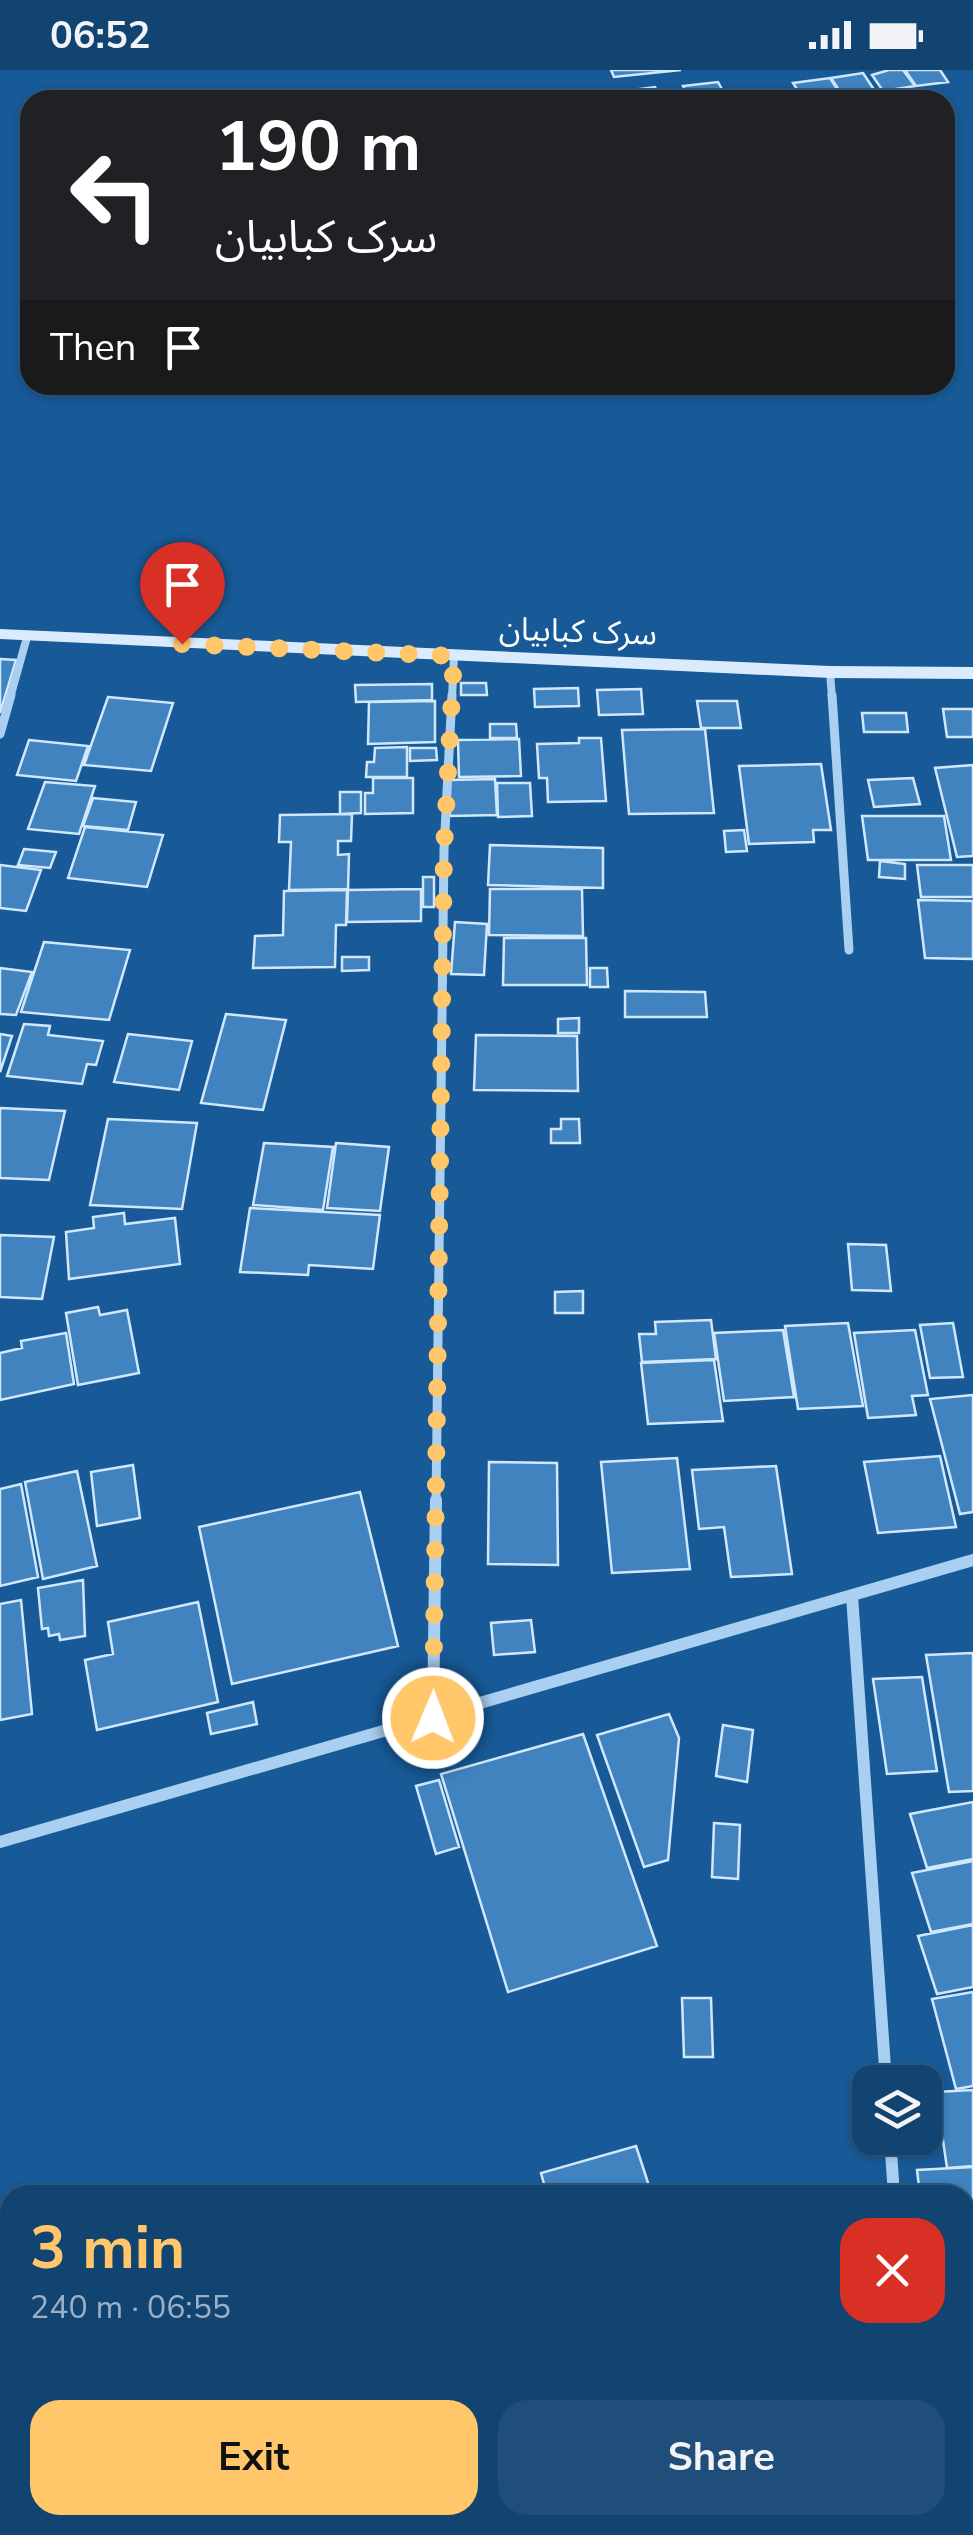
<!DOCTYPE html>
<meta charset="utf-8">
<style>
:root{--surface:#114471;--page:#1e4e79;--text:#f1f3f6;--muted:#9cb0c3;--line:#305c84;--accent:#ffc76a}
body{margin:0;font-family:"Nunito Sans","Noto Sans Arabic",sans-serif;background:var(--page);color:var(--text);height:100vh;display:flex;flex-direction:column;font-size:38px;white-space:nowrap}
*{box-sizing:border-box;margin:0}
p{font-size:32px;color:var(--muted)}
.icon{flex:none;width:55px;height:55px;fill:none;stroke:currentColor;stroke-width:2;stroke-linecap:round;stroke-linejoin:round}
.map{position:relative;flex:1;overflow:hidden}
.details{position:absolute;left:0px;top:2115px;width:975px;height:350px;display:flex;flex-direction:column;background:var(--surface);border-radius:30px 30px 0 0;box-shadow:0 2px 8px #0004,0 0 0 2px var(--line)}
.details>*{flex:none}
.guide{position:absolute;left:20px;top:20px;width:935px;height:305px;border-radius:30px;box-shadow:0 2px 8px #0004,0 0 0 2px var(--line);background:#202124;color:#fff;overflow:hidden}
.fabs{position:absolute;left:852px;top:1995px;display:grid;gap:20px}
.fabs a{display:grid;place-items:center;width:90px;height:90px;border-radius:20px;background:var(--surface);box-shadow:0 2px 8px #0004,0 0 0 2px var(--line);font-size:50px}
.pin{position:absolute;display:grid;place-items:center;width:85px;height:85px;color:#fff;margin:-102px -42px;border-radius:50% 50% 50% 0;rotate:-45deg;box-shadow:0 0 10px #0007}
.pin .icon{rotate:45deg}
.me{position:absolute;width:110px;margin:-55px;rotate:1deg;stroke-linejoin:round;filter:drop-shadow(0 0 8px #0008)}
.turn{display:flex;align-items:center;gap:35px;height:210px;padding:0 30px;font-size:45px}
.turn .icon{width:130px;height:130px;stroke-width:2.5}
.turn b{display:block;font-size:70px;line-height:85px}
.then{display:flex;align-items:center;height:95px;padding:0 30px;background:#0003;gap:20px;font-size:38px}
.round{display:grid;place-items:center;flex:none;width:105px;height:105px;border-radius:30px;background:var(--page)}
.headline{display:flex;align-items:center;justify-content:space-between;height:170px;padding:0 30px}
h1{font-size:60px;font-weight:700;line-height:75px;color:var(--accent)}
.cta{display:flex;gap:20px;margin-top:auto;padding:20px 30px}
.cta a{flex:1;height:115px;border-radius:30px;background:var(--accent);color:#111;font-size:40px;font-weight:700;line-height:115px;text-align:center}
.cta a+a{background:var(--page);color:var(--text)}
.status{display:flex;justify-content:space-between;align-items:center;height:70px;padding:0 50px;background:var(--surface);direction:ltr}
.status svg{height:28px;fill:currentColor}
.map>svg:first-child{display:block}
.building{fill:#4083be;stroke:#d1e8fc;stroke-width:2.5}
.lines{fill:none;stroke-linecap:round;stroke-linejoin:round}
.street-far2{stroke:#aad0f1;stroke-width:8}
.street-far1{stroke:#aad0f1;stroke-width:9}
.street{stroke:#aad0f1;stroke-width:12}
.secondary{fill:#d9ebfc;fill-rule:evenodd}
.route{stroke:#ffc76a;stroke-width:18;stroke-dasharray:0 32.4}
.labels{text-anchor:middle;stroke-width:8;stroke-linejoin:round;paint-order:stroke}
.street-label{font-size:32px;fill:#fff;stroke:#175a97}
</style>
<div class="status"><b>06:52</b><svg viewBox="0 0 49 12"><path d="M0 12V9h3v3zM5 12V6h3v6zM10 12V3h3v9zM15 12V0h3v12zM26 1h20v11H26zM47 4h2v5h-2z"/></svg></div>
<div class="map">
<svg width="973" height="2465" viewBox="0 0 973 2465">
<rect width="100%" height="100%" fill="#175a97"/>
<path class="building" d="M 611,0 L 681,0 L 614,7 Z
M 889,0 L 903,0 L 915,16 L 883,21 L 872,5 Z
M 905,0 L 940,0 L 948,12 L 916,16 Z
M 863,3 L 875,21 L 843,26 L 831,8 Z
M 830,8 L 844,30 L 804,30 L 793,13 Z
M 718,12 L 728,30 L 690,30 L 683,16 Z
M 655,17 L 661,30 L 628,30 L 624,21 Z
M 621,20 L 626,30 L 593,30 L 590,23 Z
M 797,21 L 803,30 L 765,30 L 762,25 Z
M 0,589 L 16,590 L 0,643 Z
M 461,613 L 486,613 L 487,625 L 461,625 Z
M 432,614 L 432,630 L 356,632 L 355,615 Z
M 578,618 L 579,636 L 535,637 L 534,619 Z
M 641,619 L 643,644 L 599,645 L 597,620 Z
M 108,627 L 173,633 L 151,701 L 84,695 Z
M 435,631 L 435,672 L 368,674 L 369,632 Z
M 697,631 L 737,631 L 741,658 L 701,658 Z
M 943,639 L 973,639 L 973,667 L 947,667 Z
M 862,643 L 906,643 L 908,662 L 864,662 Z
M 490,654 L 516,654 L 517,668 L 490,668 Z
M 705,659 L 714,743 L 629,744 L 622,660 Z
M 579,668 L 601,668 L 606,731 L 548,732 L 547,708 L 539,708 L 537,674 L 579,673 Z
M 519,669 L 521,706 L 459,707 L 458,670 Z
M 29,670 L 88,676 L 76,711 L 17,705 Z
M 407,677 L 407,707 L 366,707 L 367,692 L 374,692 L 375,678 Z
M 410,678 L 436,678 L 437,690 L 410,691 Z
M 821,694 L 831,760 L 813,760 L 814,772 L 749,774 L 739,696 Z
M 973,695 L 973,786 L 957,787 L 935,698 Z
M 373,708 L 413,708 L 413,743 L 365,744 L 365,723 L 373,723 Z
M 913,708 L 920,734 L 874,737 L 868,710 Z
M 495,709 L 497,745 L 450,746 L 449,710 Z
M 45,712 L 95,716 L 79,764 L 28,759 Z
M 497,713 L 530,713 L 532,746 L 498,747 Z
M 340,722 L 361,722 L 361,743 L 340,744 Z
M 93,728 L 136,732 L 128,760 L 83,756 Z
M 352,744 L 351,771 L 338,771 L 338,785 L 349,784 L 348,819 L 289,820 L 291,772 L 279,772 L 280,745 Z
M 862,746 L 944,746 L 951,790 L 868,790 Z
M 85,757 L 163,765 L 147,817 L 68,808 Z
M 744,760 L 747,781 L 726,782 L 724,761 Z
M 490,775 L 603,778 L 603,818 L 488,815 Z
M 24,779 L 56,782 L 50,798 L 18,795 Z
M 880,791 L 905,794 L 905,809 L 879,807 Z
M 0,795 L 41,800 L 26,841 L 0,838 Z
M 917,795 L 973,795 L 973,827 L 921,827 Z
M 423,807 L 434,807 L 434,837 L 423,837 Z
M 421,819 L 421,851 L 347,852 L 348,820 Z
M 490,819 L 582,819 L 583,866 L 489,865 Z
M 347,820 L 346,855 L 336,855 L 335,897 L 253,898 L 255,866 L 283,865 L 284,821 Z
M 918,830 L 973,831 L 973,889 L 925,888 Z
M 455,852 L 487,854 L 484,905 L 451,904 Z
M 504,868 L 586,868 L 587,915 L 503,915 Z
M 44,872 L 130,880 L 109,950 L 21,942 Z
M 342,887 L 369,887 L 369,900 L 342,901 Z
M 0,898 L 32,902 L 16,945 L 0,944 Z
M 590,898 L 607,898 L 608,917 L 590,917 Z
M 625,921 L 705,922 L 707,947 L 625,947 Z
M 226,944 L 286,950 L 263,1040 L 201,1033 Z
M 579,948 L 579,963 L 558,963 L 558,949 Z
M 24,954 L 50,956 L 48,965 L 103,971 L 96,995 L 87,994 L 82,1014 L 7,1006 Z
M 0,964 L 12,966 L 0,1002 Z
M 128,964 L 192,971 L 179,1020 L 114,1012 Z
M 476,965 L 577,966 L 578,1021 L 474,1020 Z
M 0,1038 L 65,1041 L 49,1110 L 0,1108 Z
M 108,1049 L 197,1053 L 182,1139 L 90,1135 Z
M 561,1049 L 579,1049 L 580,1073 L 551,1073 L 551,1059 L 561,1059 Z
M 264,1073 L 333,1077 L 323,1140 L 253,1135 Z
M 336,1073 L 389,1077 L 380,1141 L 327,1138 Z
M 250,1138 L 380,1145 L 373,1199 L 309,1195 L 308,1205 L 240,1202 Z
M 124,1143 L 125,1154 L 175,1148 L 180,1194 L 69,1209 L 66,1162 L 94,1158 L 93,1147 Z
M 0,1165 L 54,1167 L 42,1229 L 0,1227 Z
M 848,1174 L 886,1175 L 891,1221 L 852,1220 Z
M 583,1221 L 583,1243 L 555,1243 L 555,1222 Z
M 98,1237 L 100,1245 L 127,1240 L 139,1303 L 78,1315 L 66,1243 Z
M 711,1250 L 716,1289 L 642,1292 L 639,1264 L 656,1264 L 655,1252 Z
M 848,1253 L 863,1336 L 798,1339 L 785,1256 Z
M 953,1253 L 963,1307 L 930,1308 L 920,1255 Z
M 783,1260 L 794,1327 L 724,1331 L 714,1263 Z
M 915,1260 L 928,1325 L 912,1326 L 916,1345 L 868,1348 L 854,1263 Z
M 66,1263 L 74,1314 L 0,1330 L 0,1283 L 22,1278 L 21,1271 Z
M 714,1290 L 723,1351 L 648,1354 L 641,1293 Z
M 973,1325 L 973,1442 L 960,1444 L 930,1329 Z
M 940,1386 L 956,1457 L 878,1463 L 864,1392 Z
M 677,1388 L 690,1499 L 612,1503 L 601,1392 Z
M 489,1392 L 557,1393 L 558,1495 L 488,1494 Z
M 133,1395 L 140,1448 L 97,1456 L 91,1402 Z
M 776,1396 L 792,1504 L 731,1507 L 724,1457 L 699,1459 L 692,1400 Z
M 77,1401 L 97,1496 L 43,1509 L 25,1412 Z
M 21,1414 L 38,1507 L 0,1516 L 0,1419 Z
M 360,1422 L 398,1576 L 232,1614 L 199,1457 Z
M 83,1510 L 85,1566 L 60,1570 L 59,1564 L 49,1566 L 48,1558 L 42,1559 L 38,1518 Z
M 21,1530 L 32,1644 L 0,1650 L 0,1534 Z
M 198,1532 L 218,1632 L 97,1660 L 85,1590 L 113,1584 L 108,1552 Z
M 531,1550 L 535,1582 L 494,1585 L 491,1553 Z
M 973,1583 L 973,1721 L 949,1722 L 926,1585 Z
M 922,1607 L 937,1701 L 887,1704 L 873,1609 Z
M 253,1632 L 257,1654 L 211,1664 L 207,1643 Z
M 669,1644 L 679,1668 L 668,1790 L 644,1797 L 597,1665 Z
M 723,1655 L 753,1660 L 747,1712 L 716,1706 Z
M 583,1664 L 657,1876 L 508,1922 L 441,1704 Z
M 439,1710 L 459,1777 L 436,1784 L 416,1716 Z
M 973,1732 L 973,1789 L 927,1798 L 910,1744 Z
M 714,1753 L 740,1755 L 738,1809 L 712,1807 Z
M 973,1791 L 973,1854 L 931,1862 L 912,1803 Z
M 973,1855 L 973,1917 L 937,1924 L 918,1866 Z
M 973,1922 L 973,2016 L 956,2019 L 932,1929 Z
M 682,1928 L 711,1928 L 713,1987 L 684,1987 Z
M 973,2020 L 973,2096 L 947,2098 L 936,2022 Z
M 636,2076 L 652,2125 L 547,2125 L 541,2103 Z
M 973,2097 L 973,2165 L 965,2166 L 965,2125 L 920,2125 L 917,2100 Z
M 973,2169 L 973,2335 L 965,2336 L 965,2170 Z
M 678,2455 L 787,2455 L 790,2465 L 673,2465 L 671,2457 Z
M 798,2455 L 887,2455 L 889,2465 L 800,2465 Z"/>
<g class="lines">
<path class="street-far2" d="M 830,602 L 832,628
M 10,628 L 27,567
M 452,628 L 454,586"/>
<path class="street-far1" d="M 832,625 L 849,880
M 0,664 L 11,625
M 436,1433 L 444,780 L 452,625"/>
<path class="street" d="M 852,1526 L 886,2012
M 433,1648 L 436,1430
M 0,1772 L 973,1490
M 890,2068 L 894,2125"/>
<path class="secondary" d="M 0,559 L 830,596 L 973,597 L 973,609 L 830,608 L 0,569 Z"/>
</g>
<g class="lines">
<path class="route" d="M 182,574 L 454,586 L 444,780 L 433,1648"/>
</g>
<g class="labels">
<g class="street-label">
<text transform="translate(578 561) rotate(2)" y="11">سرک کبابیان</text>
</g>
</g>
</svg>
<div class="fabs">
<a><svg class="icon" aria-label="layers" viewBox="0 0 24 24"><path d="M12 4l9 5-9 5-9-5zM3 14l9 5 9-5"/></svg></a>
</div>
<div class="pin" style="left:182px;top:574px;background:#d93025"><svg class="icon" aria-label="arrive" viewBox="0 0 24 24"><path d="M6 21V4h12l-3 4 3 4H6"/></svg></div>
<svg class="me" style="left:433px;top:1648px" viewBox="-20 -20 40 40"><circle r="17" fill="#ffc76a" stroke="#fff" stroke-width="3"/><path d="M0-11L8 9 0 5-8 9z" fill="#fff"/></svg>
<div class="guide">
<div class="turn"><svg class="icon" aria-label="left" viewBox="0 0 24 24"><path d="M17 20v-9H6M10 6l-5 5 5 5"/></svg><div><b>190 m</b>سرک کبابیان</div></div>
<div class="then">Then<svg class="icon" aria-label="arrive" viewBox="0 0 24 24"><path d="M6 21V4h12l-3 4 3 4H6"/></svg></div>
</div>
<section class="details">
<div class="headline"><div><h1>3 min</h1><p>240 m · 06:55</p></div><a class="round" style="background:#d93025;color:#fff"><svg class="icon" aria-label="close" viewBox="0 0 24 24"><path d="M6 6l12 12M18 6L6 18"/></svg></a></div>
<div class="cta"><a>Exit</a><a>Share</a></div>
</section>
</div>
